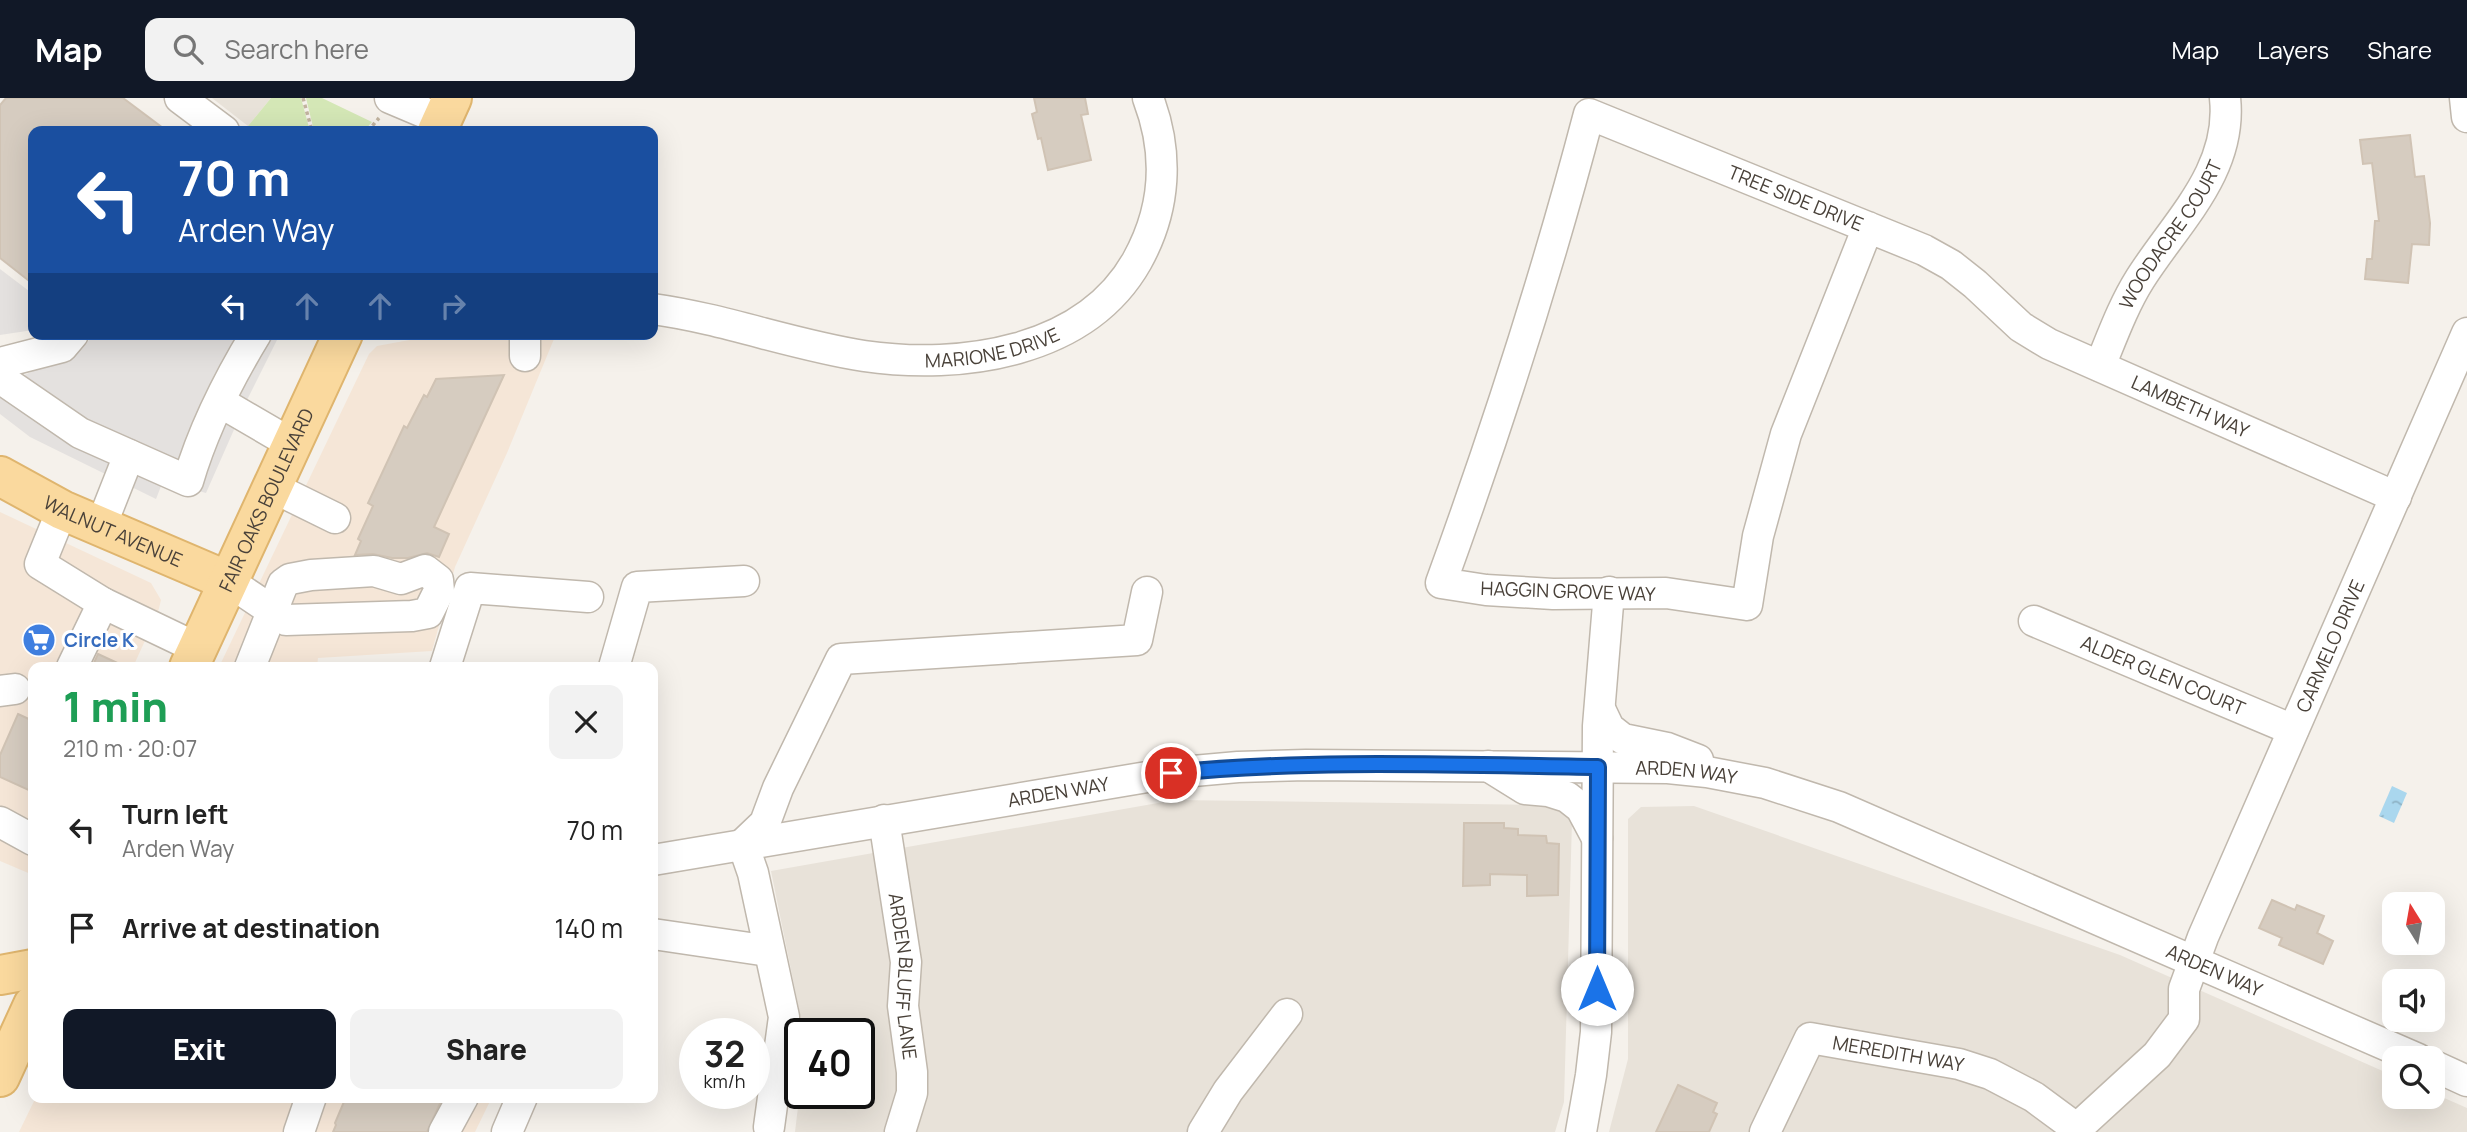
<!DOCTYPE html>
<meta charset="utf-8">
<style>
:root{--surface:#fff;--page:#f2f2f2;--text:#222;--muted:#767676;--accent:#111827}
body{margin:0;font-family:Manrope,sans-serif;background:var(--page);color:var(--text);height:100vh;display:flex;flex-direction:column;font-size:26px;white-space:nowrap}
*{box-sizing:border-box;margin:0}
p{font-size:23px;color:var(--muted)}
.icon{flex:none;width:38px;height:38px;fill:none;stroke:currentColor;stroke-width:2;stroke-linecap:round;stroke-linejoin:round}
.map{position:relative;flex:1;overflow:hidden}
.side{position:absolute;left:28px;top:564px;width:630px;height:441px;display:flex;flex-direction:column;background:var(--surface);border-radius:14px;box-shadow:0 7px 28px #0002}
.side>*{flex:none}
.top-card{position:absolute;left:28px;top:28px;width:630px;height:214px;border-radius:14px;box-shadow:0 7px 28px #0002;background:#1a4fa0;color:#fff;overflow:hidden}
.needle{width:46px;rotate:349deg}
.fabs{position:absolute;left:2382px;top:794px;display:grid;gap:14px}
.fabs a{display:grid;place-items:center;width:63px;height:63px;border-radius:14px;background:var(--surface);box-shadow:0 7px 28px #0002;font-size:35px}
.speed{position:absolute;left:679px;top:920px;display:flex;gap:14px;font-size:35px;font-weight:700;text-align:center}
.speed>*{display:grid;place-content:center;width:91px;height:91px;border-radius:50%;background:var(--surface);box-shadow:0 7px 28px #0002;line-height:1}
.speed small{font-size:18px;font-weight:400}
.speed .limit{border:4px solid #111;border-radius:10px;background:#fff;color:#111}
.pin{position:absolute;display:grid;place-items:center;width:60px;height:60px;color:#fff;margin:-30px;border:4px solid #fff;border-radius:50%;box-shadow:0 2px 7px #0007}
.me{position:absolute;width:77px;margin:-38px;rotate:0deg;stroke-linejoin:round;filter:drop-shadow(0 0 5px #0008)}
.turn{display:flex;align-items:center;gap:24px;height:147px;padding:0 35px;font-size:32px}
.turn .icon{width:91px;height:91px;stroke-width:2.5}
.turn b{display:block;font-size:49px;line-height:60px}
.lanes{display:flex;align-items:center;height:66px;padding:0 35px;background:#0003;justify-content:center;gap:35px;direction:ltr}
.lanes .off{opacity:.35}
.round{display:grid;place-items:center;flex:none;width:74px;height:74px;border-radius:14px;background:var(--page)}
.summary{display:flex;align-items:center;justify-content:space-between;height:119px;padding:0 35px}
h1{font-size:42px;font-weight:800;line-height:52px;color:#1e9e55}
.action{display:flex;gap:14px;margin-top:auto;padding:14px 35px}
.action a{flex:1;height:80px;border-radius:14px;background:var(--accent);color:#fff;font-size:28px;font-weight:800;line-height:80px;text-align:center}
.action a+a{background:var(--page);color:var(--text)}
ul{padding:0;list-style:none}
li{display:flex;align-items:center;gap:21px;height:98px;padding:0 35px}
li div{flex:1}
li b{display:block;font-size:26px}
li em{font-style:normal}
header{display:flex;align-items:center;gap:42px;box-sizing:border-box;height:98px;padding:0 35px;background:var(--accent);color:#fff}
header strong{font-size:33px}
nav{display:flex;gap:38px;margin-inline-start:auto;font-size:24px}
.search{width:490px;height:63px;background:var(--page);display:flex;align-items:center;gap:18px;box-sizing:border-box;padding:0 24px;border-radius:14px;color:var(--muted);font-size:26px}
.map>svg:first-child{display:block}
.residential{fill:#e8e2d9}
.commercial{fill:#f5e6d7}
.green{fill:#d4e7b6}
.parking{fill:#e4e1df}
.water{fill:url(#water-ripples)}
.building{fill:#d6ccc0;stroke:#d0c3b4;stroke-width:2}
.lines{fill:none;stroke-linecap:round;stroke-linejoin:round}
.minor-casing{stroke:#c0b8ad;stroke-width:33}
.major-casing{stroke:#dfb56e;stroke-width:42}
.path{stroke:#c1b39f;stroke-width:3.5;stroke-dasharray:3.5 3.5;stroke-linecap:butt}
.minor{stroke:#fff;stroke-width:30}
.major{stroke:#fad99e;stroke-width:38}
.route-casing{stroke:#114b97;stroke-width:18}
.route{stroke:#1a73e8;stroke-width:12}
.labels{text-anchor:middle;stroke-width:6;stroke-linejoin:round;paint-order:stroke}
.street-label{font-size:19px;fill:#494139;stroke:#fff}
.shop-label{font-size:19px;font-weight:bold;fill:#366cbe;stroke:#fff;text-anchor:start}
</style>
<header>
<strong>Map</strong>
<div class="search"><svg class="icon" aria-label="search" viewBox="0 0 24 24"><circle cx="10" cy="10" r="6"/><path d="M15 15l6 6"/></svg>Search here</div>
<nav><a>Map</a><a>Layers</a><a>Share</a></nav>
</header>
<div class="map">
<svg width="2467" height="1034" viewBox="0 0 2467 1034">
<defs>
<pattern id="water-ripples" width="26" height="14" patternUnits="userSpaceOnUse" patternTransform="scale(1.75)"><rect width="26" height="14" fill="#aad7ee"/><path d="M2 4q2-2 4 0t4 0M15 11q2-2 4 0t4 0" fill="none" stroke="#8cb0c2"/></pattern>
</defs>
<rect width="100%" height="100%" fill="#f5f1eb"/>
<path class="residential" d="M 212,0 L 271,0 L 248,28 Z
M 1175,702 L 1554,707 L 1572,723 L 1564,1004 L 1555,1034 L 795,1034 L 800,992 L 800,996 L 859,996 L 859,936 L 804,936 L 771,773 Z
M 1694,708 L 2120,857 L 2394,978 L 2394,999 L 2432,999 L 2433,995 L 2467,1010 L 2467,1034 L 1609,1034 L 1628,961 L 1628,721 L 1641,709 Z"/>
<path class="commercial" d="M 442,236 L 556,236 L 507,355 L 455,469 L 432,553 L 318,560 L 317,569 L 219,569 L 369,256 L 377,248 Z
M 0,414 L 151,485 L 161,502 L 158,514 L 133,569 L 33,569 L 33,777 L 0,763 Z
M 36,999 L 492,999 L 475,1034 L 19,1034 Z"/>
<path class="green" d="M 271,0 L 301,0 L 310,33 L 256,33 L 248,28 Z
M 306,0 L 322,0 L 372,24 L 364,33 L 314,33 Z"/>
<path class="parking" d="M 0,171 L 33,196 L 33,232 L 0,237 Z
M 94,236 L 280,236 L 248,300 L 206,395 L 163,383 L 156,401 L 30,339 L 0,316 L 0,288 L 82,251 Z"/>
<path class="water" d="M 2392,688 L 2407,695 L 2394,725 L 2379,718 Z"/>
<path class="building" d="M 6,0 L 123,0 L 167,33 L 33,33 L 33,186 L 0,160 L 0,7 Z
M 1034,0 L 1085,0 L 1088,16 L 1081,17 L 1091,62 L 1048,72 L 1041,40 L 1038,41 L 1032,16 L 1037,14 Z
M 2410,37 L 2415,79 L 2424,78 L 2430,125 L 2429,147 L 2412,146 L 2408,185 L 2365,181 L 2367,161 L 2372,161 L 2375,123 L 2379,123 L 2372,65 L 2363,66 L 2360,42 Z
M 504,277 L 434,429 L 449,436 L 439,459 L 427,455 L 408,460 L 392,460 L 373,456 L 355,457 L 361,443 L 358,441 L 373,408 L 368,405 L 404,328 L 407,330 L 424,297 L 427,299 L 436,281 Z
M 98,556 L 126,569 L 92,569 Z
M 18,616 L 33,623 L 33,694 L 0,679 L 0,657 Z
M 1464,725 L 1504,725 L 1504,730 L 1518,731 L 1518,737 L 1546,738 L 1547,745 L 1559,746 L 1558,797 L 1527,798 L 1527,777 L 1490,776 L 1490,787 L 1463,788 Z
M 2272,802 L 2295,812 L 2297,807 L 2324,818 L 2317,835 L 2333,843 L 2323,866 L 2279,847 L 2282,840 L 2259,830 Z
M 1678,987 L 1717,1005 L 1713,1014 L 1717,1016 L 1709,1034 L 1656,1034 Z
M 346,999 L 443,999 L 427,1034 L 333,1034 L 336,1027 L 335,1025 Z"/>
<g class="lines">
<defs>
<g id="minor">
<path d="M 180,0 L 224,33"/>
<path d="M 390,0 L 442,22"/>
<path d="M 2465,0 L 2467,19"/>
<path id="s1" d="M 1868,129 L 1786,336 L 1758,438 L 1747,507 L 1666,495 L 1553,496 L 1486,492 L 1441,485 C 1497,331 1547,176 1589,16 L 1924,152 L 1951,167 L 1975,186 L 2021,229 L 2049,246 L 2396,399"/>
<path id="s2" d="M 653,211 C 725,221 793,247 864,258 C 961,272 1085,255 1137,163 C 1166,111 1169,55 1148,0"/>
<path d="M 525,236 L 525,258"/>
<path d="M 0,265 L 62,249 L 73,236"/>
<path id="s3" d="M 2100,268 C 2112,239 2123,208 2140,181 C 2176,124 2233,73 2225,0"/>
<path d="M 0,280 L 80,335 L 188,383 C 203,332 228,282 256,236"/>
<path d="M 220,304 L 292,346"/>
<path d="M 272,389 L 335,420"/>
<path d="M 62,412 L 40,466 L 103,505 L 197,550"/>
<path d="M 101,428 L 129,357"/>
<path d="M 228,483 L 286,522 L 412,518 L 428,515 L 439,493 L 438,482 L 425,472 L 401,481 L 374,473 L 311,477 L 290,481 L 283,486 L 250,569"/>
<path id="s4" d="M 2034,523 L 2293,632"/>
<path d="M 72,569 L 103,505"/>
<path d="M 445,569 L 470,490 L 588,499"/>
<path d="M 614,569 L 637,489 L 744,483"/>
<path d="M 0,593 L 15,591"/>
<path d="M 1600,611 L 1609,630 L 1623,641 L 1667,650 L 1698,662"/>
<path d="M 1488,668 L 1525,691 L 1548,693 L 1567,699 L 1581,710 L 1597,740"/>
<path id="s5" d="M 884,722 L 906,864 L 903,908 L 912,974 L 912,995 L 900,1034"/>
<path d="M 0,724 L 33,742"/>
<path id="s6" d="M 653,762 L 1171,675 L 1238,669 L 1306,667 L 1668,670 L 1707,674 L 1765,685 L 1839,709 L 2418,961"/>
<path d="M 653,836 L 769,853"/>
<path d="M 2432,967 L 2467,983"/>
<path d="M 769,1029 L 784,919 L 753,775 L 743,746 L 765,725 L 778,690 L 841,561 L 1137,542 L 1147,494"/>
<path d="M 299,1034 L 311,999"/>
<path d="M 444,1034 L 463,999"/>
<path d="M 507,1034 L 522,999"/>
<path d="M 1203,1034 L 1228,993 L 1287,916"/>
<path d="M 1581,1034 L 1591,977 L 1596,934 L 1598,628 L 1609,494"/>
<path id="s7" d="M 1765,1034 L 1810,940 L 1959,966 L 1990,976 L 2034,999 L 2076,1030"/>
<path id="s8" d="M 2073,1034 L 2157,957 L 2184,921 L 2184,891 L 2203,839 L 2467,235"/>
</g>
<g id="major">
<path d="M 437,33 L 452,0"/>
<path id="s9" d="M 0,378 L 62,412 L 228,483"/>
<path id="s10" d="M 189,569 L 343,236"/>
<path d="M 0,877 L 33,871"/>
<path d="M 0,979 L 33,907"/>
</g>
</defs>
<use href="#minor" class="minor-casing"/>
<use href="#major" class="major-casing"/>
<path class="path" d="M 303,0 L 312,33
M 368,33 L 379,20"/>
<use href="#minor" class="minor"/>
<use href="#major" class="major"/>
</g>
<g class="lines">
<defs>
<path id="route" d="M 1171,675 C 1313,661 1456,667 1598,669 L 1597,891"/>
</defs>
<use href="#route" class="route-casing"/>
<use href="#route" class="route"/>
</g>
<defs>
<symbol id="supermarket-disc" viewBox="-11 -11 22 22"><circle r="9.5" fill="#3f7fe0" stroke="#fff"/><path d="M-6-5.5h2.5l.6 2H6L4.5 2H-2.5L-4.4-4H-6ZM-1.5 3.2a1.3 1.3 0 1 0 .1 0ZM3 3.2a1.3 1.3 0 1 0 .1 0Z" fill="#fff"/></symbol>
</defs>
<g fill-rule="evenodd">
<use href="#supermarket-disc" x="20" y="523" width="38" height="38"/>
</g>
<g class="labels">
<g class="street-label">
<text dy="7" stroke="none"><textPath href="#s1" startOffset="1421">TREE SIDE DRIVE</textPath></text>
<text dy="7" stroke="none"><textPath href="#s3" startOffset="150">WOODACRE COURT</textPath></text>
<text dy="7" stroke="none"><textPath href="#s2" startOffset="346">MARIONE DRIVE</textPath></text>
<text dy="7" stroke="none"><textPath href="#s1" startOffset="1871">LAMBETH WAY</textPath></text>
<text dy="7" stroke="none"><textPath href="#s10" startOffset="184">FAIR OAKS BOULEVARD</textPath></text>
<text dy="7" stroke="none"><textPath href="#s9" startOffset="126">WALNUT AVENUE</textPath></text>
<text transform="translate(1568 493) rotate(2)" y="7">HAGGIN GROVE WAY</text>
<text dy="7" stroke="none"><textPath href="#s8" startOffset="562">CARMELO DRIVE</textPath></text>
<text dy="7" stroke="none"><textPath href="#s4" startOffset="140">ALDER GLEN COURT</textPath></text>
<text dy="7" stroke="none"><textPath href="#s6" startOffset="1041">ARDEN WAY</textPath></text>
<text dy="7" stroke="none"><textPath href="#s6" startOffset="411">ARDEN WAY</textPath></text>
<text dy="7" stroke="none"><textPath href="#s6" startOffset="1608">ARDEN WAY</textPath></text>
<text dy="7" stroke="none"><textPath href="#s5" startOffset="158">ARDEN BLUFF LANE</textPath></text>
<text dy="7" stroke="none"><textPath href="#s7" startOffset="194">MEREDITH WAY</textPath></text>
</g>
<g class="shop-label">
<text x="64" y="549">Circle K</text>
</g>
</g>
</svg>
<div class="fabs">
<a><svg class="needle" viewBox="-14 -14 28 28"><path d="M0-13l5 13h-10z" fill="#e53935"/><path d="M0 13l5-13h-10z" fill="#767676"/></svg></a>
<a><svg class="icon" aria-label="sound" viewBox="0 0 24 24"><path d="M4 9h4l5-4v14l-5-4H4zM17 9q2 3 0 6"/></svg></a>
<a><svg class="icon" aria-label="search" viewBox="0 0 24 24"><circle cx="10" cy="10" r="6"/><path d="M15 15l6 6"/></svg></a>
</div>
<div class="speed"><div>32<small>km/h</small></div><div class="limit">40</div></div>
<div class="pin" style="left:1171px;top:675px;background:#d93025"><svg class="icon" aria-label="arrive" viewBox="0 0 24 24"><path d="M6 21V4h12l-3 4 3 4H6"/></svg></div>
<svg class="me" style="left:1597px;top:891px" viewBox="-20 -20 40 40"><circle r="19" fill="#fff"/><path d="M0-13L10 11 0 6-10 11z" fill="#1a73e8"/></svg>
<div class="top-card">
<div class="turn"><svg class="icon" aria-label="left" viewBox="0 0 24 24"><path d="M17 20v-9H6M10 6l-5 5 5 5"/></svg><div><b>70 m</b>Arden Way</div></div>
<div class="lanes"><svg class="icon" aria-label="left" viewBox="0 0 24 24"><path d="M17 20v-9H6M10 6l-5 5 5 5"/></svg><svg class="icon off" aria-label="ahead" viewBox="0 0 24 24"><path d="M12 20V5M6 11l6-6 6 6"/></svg><svg class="icon off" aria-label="ahead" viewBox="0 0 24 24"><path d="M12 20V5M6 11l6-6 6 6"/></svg><svg class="icon off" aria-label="right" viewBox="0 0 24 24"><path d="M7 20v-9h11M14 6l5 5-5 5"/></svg></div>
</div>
<section class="side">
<div class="summary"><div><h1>1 min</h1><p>210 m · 20:07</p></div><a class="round"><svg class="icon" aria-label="close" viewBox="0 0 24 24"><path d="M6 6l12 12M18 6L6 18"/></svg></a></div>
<ul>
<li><svg class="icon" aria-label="left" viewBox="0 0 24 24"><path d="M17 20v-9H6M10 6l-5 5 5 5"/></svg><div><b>Turn left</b><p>Arden Way</p></div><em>70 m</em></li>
<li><svg class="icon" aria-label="arrive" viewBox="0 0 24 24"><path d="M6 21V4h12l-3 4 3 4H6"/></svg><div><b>Arrive at destination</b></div><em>140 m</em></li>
</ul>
<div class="action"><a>Exit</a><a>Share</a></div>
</section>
</div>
